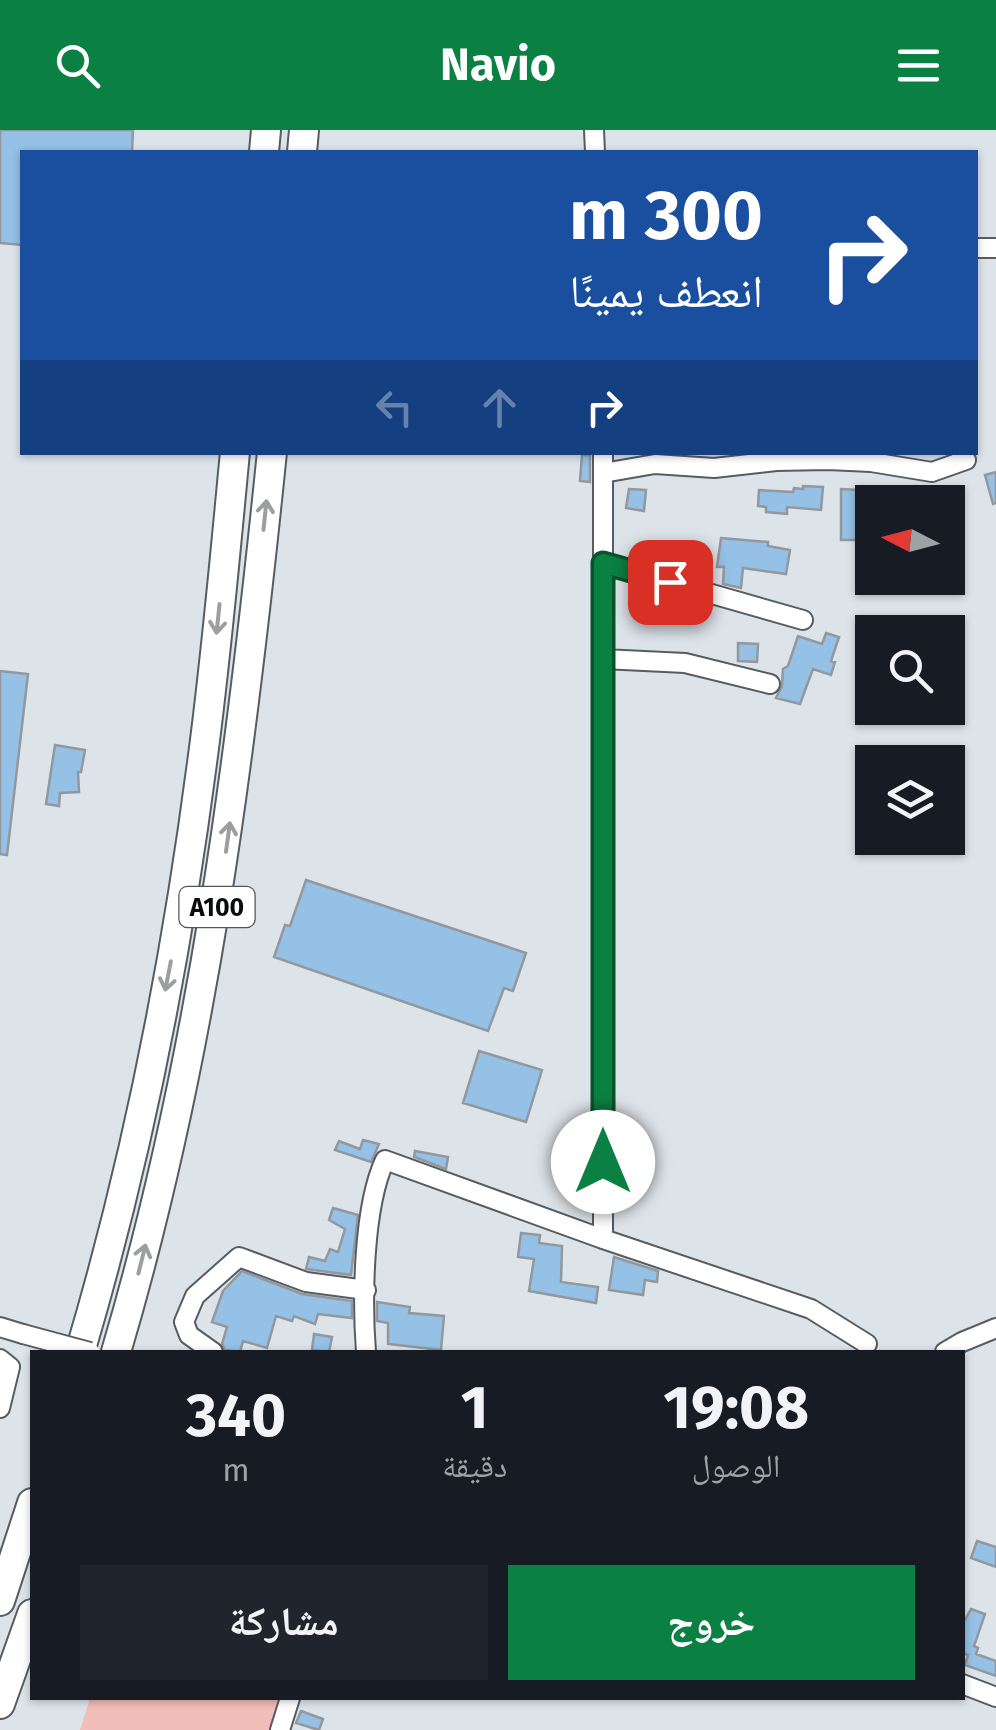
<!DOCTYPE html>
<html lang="ar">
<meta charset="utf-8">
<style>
:root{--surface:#171b24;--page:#20242c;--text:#f1f3f6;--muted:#9ea1a6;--accent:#0b8043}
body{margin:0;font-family:"Fira Sans","Noto Naskh Arabic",sans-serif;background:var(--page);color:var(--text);direction:rtl;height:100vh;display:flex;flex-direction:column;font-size:38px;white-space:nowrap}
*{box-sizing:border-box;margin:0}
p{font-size:32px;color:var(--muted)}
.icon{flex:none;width:55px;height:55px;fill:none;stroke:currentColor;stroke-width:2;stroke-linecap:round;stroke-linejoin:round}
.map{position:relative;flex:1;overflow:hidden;direction:ltr}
.details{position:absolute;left:30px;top:1220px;width:935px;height:350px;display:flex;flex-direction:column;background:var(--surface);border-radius:0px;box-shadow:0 2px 8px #0004;direction:rtl}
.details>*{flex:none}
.top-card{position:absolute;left:20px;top:20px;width:958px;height:305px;border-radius:0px;box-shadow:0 2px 8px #0004;direction:rtl;background:#1a4fa0;color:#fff;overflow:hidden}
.needle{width:65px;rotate:276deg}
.buttons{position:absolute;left:855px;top:355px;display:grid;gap:20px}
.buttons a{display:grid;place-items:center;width:110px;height:110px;border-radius:0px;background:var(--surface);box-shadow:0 2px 8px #0004;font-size:50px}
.pin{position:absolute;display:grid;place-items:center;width:85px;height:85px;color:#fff;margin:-42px;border-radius:20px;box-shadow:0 5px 15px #0006}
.me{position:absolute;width:110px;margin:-55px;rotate:0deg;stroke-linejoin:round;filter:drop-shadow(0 0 8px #0008)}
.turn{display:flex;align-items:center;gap:35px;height:210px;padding:0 50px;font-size:45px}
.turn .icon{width:130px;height:130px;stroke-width:2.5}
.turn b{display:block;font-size:70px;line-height:85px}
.lanes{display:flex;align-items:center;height:95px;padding:0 50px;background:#0003;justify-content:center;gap:50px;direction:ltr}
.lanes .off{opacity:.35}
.eta{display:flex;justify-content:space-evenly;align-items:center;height:170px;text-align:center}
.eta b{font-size:60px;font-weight:700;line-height:70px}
.cta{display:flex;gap:20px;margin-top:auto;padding:20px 50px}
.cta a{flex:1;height:115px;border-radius:0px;background:var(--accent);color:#fff;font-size:40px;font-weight:700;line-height:115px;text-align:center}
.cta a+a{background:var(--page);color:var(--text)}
header{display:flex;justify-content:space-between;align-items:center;height:130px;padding:0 50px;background:var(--accent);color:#fff;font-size:45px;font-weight:700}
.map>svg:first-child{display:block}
.green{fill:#f1beb9}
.building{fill:#94c1e5;stroke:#92989d;stroke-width:2.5}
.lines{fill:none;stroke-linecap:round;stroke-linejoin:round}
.minor-casing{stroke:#565c61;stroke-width:22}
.highway-casing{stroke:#565c61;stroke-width:32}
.minor{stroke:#fff;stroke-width:18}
.highway{stroke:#fff;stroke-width:28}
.minor-bridge-casing{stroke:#565c61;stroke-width:22;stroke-linecap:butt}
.minor-bridge{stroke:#fff;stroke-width:18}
.oneway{stroke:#9d9e9f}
.route-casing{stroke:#07532c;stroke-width:25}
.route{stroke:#0b8043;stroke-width:18}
.labels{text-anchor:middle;stroke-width:9;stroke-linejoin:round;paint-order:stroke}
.shield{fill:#fff;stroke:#545556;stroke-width:2.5}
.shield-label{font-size:25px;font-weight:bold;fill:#0a0c0e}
</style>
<header><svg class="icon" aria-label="menu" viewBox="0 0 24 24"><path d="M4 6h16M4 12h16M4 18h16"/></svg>Navio<svg class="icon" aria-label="search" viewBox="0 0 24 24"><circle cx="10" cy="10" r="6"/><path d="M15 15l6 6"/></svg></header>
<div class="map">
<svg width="996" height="1600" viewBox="0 0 996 1600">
<rect width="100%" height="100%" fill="#dde4e9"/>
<path class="green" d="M 90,1568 L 283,1568 L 273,1600 L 80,1600 Z"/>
<path class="building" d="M 0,0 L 133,0 L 132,22 L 22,22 L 22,115 L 0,113 Z
M 582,325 L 590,325 L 590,352 L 580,351 Z
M 996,342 L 996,373 L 993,374 L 985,345 Z
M 803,356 L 823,357 L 821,380 L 787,377 L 787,384 L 766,382 L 766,377 L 758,376 L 759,360 L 793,362 L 794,358 L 803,359 Z
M 629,359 L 646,360 L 644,381 L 626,378 Z
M 841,359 L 859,360 L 859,368 L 872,372 L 872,410 L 841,410 Z
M 721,408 L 768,412 L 768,416 L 790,420 L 786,444 L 743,438 L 741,458 L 723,454 L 724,437 L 717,437 Z
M 826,503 L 839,507 L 831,531 L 835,532 L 831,545 L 813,539 L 800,574 L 776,568 L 782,556 L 783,539 L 788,536 L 798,506 L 822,514 Z
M 738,513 L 758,514 L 757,532 L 738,531 Z
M 0,541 L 28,544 L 7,725 L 0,724 Z
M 55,615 L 85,620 L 81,642 L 78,642 L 79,662 L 60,663 L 59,676 L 46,674 Z
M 306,750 L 526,823 L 513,861 L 504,858 L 488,901 L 274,827 L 285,795 L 290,796 Z
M 479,921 L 542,940 L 526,992 L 463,973 Z
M 363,1010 L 379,1014 L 371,1032 L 335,1020 L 339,1011 L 360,1019 Z
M 415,1021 L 448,1027 L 446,1039 L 414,1027 Z
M 333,1078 L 358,1085 L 351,1145 L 306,1139 L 309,1127 L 325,1131 L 330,1119 L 338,1122 L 345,1099 L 329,1090 Z
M 521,1103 L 540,1105 L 539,1113 L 562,1116 L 561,1152 L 598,1157 L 596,1173 L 529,1161 L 534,1129 L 518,1127 Z
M 614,1127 L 658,1141 L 657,1152 L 645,1150 L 643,1165 L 609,1160 Z
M 242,1141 L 302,1164 L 352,1171 L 352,1188 L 318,1184 L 315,1194 L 294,1186 L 292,1191 L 276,1186 L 267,1218 L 243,1211 L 240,1222 L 225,1220 L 222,1214 L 227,1197 L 212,1192 L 223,1161 Z
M 377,1172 L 410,1177 L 409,1183 L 444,1186 L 441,1220 L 388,1214 L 388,1193 L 377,1191 Z
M 314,1204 L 332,1207 L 329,1222 L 312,1220 Z
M 977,1411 L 996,1417 L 996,1437 L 971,1428 Z
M 971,1479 L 985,1484 L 974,1516 L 978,1518 L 976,1524 L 996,1531 L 996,1546 L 965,1535 L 968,1525 L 962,1523 L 962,1495 Z
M 301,1581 L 323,1589 L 319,1600 L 296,1593 Z"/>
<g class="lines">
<defs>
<path id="minor" d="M 594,0 L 595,22
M 975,118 L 996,118
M 603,343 L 655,334 L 714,338 L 776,331 L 828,330 L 871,332 L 932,342 L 966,330
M 603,433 L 803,490
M 603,529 L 685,533 L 770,554
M 603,1109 L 811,1179 L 867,1214
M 0,1197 L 23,1204
M 213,1222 L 189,1205 L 184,1192 L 195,1166 L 239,1127 L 306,1152 L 366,1160
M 366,1222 C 362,1170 363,1077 385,1030 L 603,1109 L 603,322
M 945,1222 L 962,1212 L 996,1198
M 0,1229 L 10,1237 L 0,1278
M 962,1554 L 996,1567
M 280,1600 L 290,1568"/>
<path id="highway" d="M 264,22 L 266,0
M 302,22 L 304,0
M 80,1222 C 137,1030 176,832 202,633 C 216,530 225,426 235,322
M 116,1222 C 203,928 241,627 272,322
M 0,1471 L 32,1373
M 0,1574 L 32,1484"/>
</defs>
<use href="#minor" class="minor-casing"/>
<use href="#highway" class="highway-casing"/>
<use href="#minor" class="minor"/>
<use href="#highway" class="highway"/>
<defs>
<path id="minor-bridge" d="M 23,1204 L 90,1222"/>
</defs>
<use href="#minor-bridge" class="minor-bridge-casing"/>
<use href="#minor-bridge" class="minor-bridge"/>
</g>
<defs><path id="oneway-shaft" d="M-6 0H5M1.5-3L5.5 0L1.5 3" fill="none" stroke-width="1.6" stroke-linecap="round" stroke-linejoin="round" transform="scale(2.5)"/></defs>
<g class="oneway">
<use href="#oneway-shaft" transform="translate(265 385) rotate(-84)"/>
<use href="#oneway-shaft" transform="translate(218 489) rotate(96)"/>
<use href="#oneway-shaft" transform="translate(228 707) rotate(-82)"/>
<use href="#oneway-shaft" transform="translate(168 846) rotate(101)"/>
<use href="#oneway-shaft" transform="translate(142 1129) rotate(-76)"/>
</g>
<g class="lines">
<defs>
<path id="route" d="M 603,1032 L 603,433 L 670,452"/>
</defs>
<use href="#route" class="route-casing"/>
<use href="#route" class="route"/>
</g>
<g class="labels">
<rect class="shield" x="179.5" y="757" width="75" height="40" rx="8"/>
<g class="shield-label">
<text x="217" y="786">A100</text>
</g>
</g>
</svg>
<div class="buttons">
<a><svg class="needle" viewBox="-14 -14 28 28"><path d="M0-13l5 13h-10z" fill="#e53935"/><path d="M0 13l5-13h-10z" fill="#9ea1a6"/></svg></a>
<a><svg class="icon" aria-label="search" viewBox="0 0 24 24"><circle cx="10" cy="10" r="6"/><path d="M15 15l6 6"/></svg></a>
<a><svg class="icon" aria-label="layers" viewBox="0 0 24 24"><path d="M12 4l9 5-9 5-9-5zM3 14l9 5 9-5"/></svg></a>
</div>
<div class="pin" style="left:670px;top:452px;background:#d93025"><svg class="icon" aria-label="arrive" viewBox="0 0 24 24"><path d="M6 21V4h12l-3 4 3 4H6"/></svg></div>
<svg class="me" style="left:603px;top:1032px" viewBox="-20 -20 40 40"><circle r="19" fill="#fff"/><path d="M0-13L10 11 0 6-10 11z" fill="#0b8043"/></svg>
<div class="top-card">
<div class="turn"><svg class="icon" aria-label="right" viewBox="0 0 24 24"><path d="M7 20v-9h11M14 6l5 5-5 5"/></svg><div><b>300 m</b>انعطف يمينًا</div></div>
<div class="lanes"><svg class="icon off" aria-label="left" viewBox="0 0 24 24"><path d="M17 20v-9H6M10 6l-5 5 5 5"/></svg><svg class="icon off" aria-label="ahead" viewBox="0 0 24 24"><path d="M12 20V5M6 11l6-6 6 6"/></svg><svg class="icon" aria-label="right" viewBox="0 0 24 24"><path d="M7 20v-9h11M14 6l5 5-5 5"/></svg></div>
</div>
<section class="details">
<div class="eta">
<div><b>19:08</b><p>الوصول</p></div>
<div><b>1</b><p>دقيقة</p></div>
<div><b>340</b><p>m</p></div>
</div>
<div class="cta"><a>خروج</a><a>مشاركة</a></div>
</section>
</div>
